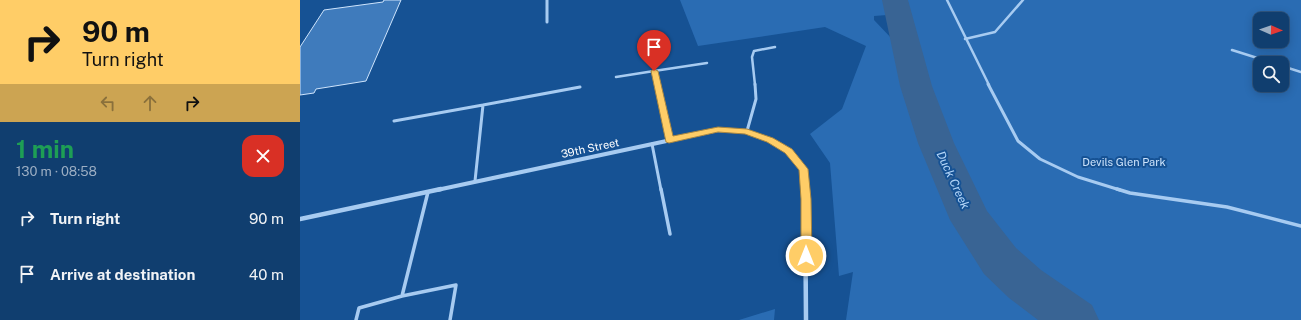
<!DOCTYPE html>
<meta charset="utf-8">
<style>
:root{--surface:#103e6f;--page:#1e4977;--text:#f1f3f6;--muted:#9caec3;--line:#305782}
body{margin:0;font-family:"Public Sans",sans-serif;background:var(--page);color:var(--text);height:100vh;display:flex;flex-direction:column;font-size:15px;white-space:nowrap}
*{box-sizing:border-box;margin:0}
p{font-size:13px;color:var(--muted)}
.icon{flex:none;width:22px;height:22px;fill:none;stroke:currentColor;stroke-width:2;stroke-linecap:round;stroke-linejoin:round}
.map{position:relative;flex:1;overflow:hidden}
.panel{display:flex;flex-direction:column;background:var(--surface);width:300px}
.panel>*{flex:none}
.guide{background:#ffcd67;color:#111;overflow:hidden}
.needle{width:26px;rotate:92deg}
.fabs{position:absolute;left:953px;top:12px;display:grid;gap:8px}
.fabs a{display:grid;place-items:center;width:36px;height:36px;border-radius:8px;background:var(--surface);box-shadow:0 2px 10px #0003,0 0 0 1px var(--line);font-size:20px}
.pin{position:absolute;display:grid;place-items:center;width:34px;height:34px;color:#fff;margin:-41px -17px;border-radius:50% 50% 50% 0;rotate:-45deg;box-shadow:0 0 4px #0007}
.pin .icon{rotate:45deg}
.me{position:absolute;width:44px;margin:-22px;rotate:0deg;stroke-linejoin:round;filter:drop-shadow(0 0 3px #0008)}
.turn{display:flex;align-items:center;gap:14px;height:84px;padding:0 16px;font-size:18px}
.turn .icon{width:52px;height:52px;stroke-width:2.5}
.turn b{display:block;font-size:28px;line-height:34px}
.lanes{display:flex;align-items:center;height:38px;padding:0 16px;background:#0003;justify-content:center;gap:20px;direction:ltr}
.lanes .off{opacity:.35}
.round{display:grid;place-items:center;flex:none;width:42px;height:42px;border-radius:12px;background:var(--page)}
.overview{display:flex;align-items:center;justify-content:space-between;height:68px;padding:0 16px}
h1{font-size:24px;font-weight:700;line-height:30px;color:#1e9e55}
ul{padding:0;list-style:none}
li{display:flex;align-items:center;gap:12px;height:56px;padding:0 16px}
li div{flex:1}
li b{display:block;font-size:15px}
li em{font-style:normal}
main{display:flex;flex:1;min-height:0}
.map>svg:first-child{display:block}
.green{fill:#2a6cb3;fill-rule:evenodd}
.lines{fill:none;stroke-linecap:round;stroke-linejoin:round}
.river{fill:#396494;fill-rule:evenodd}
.building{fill:#3f7bbc;stroke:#cee4fc}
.service-far2{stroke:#a7cbf1;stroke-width:2.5}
.service-far1{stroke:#a7cbf1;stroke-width:3}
.service{stroke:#a7cbf1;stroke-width:3.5}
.minor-far2{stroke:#a7cbf1;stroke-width:3}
.minor-far1{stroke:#a7cbf1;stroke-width:4}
.minor{stroke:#a7cbf1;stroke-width:4.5}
.route{fill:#ffcd67;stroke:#a68543}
.labels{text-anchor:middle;stroke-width:4;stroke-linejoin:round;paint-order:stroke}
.street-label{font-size:11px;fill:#fff;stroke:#165294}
.park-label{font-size:11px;fill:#cee4fc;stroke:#165294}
.water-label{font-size:12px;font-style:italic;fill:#b3d5f8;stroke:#165294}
</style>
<main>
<section class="panel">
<div class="guide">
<div class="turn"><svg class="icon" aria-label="right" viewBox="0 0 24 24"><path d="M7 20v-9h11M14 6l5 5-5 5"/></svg><div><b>90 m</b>Turn right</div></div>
<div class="lanes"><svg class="icon off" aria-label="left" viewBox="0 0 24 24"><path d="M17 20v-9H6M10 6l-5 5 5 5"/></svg><svg class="icon off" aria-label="ahead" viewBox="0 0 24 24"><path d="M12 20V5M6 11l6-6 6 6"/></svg><svg class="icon" aria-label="right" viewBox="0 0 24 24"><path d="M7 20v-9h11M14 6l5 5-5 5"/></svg></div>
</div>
<div class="overview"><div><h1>1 min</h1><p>130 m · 08:58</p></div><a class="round" style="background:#d93025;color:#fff"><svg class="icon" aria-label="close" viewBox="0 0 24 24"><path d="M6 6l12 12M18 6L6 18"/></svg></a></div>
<ul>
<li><svg class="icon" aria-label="right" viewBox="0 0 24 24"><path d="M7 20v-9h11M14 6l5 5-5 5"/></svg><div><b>Turn right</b></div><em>90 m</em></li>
<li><svg class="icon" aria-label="arrive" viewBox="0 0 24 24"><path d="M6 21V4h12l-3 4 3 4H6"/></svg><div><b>Arrive at destination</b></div><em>40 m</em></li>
</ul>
</section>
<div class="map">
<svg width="1001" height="320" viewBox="0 0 1001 320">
<rect width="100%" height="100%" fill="#165294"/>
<path class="green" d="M 380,0 L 1001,0 L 1001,320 L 546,320 L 553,272 L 539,276 L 530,163 L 510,134 L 542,109 L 566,46 L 525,27 L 398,46 ZM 587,15 L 609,57 L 601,63 L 594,41 L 574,20 L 574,16 ZM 960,19 L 982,19 L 982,41 L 960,41 ZM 960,63 L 982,63 L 982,85 L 960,85 Z
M 475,309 L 474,320 L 439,320 Z"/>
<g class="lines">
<path class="river" d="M 582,0 L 608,0 L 632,86 L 654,143 L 687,211 L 716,248 L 741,270 L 792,305 L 799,320 L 738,320 L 709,298 L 684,274 L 650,220 L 618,143 L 600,86 Z"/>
</g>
<path class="building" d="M 84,0 L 101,0 L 66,81 L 16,89 L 14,93 L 0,95 L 0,47 L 24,10 L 83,2 Z"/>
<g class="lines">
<path class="service-far2" d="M 647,0 L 689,85
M 665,39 L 695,32 L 723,0
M 932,50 L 973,63
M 982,66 L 1001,72
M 316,77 L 354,71
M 357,85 L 354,71 L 407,63
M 455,85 L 452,57 L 454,51 L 475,47"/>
<path class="service-far1" d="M 357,84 L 369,140
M 688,84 L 718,141 L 740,159 L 778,177 L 820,190
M 94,121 L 183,105
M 447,131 L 456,99 L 455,84
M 352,144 L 361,190
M 175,181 L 183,105 L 280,87"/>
<path class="service" d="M 361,189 L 370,234
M 817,189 L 830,193 L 927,207 L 1001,226
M 102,296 L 128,192
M 56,320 L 59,308 L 102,296 L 156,285 L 150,320"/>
<path class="minor-far2" d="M 247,0 L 247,22"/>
<path class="minor-far1" d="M 137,190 L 418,130 L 447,131 L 470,140 L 488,151 L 503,169 L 505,190"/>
<path class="minor" d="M 505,189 L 506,320
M 0,219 L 141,189"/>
</g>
<path class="route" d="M 354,69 L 358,71 L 373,136 L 418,127 L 447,129 L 473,138 L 492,149 L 508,169 L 511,199 L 512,256 L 510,259 L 506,260 L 502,259 L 501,256 L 501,199 L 499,170 L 485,153 L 467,142 L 445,134 L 418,132 L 369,143 L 366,142 L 351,71 Z"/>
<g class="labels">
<g class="street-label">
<text transform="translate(290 148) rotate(-12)" y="4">39th Street</text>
</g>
<g class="park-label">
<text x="824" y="166">Devils Glen Park</text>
</g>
<g class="water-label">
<text transform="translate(653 180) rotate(65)" y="4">Duck Creek</text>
</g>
</g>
</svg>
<div class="fabs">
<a><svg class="needle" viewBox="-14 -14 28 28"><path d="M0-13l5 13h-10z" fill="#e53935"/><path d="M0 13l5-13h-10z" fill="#9caec3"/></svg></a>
<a><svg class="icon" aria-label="search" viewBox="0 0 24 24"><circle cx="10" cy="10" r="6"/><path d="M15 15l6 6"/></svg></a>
</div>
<div class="pin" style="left:354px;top:71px;background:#d93025"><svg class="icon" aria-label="arrive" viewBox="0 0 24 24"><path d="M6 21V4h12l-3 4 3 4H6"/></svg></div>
<svg class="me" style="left:506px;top:256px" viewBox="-20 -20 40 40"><circle r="17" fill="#ffcd67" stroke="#fff" stroke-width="3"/><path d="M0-11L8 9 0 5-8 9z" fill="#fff"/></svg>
</div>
</main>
